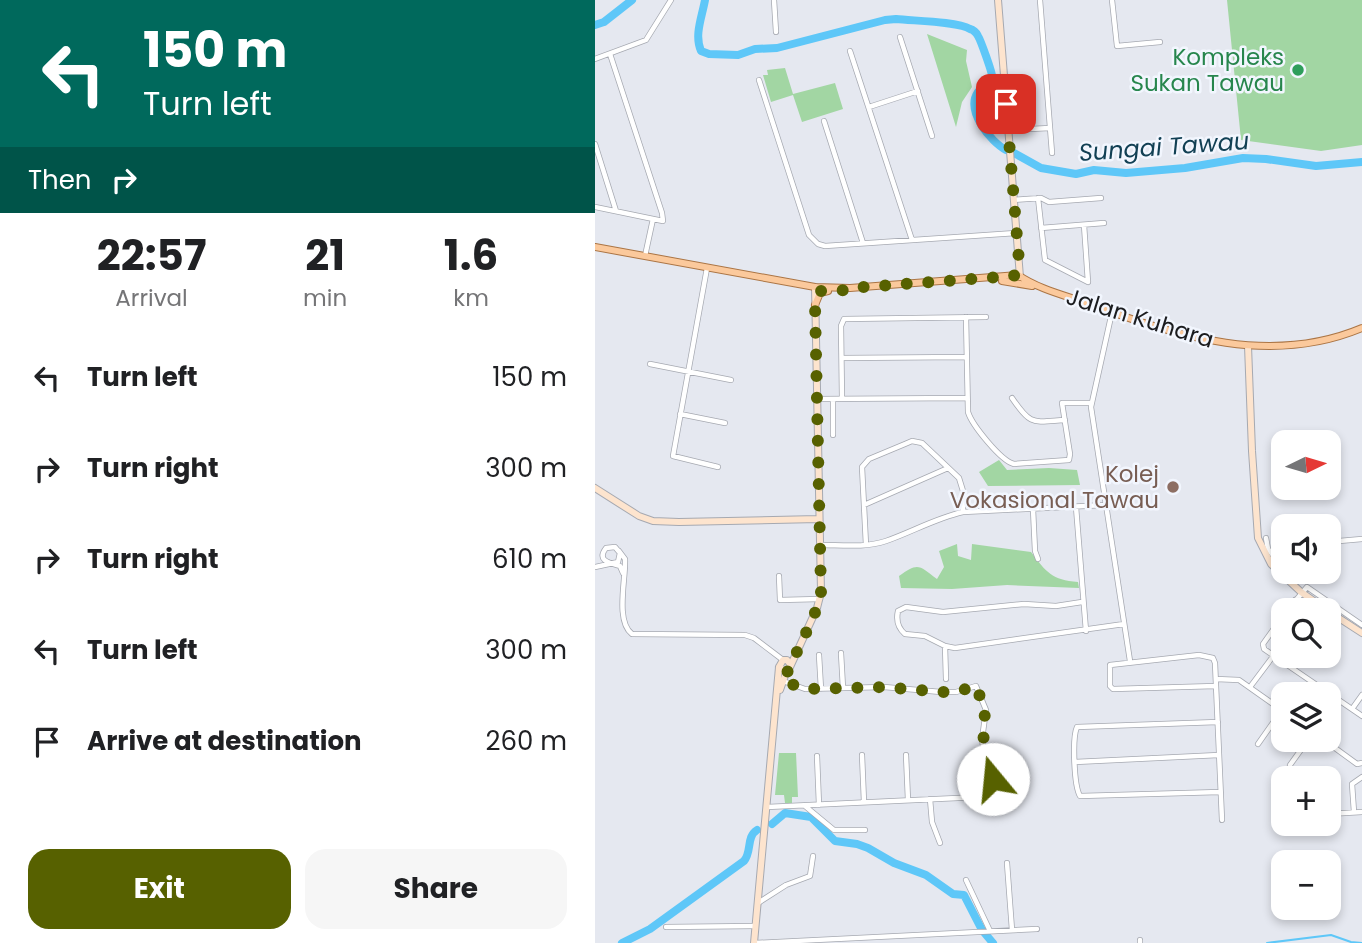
<!DOCTYPE html>
<meta charset="utf-8">
<style>
:root{--surface:#fff;--page:#f6f6f6;--text:#202124;--muted:#757577;--accent:#576100}
body{margin:0;font-family:Poppins,sans-serif;background:var(--page);color:var(--text);height:100vh;display:flex;flex-direction:column;font-size:26px;white-space:nowrap}
*{box-sizing:border-box;margin:0}
p{font-size:23px;color:var(--muted)}
.icon{flex:none;width:38px;height:38px;fill:none;stroke:currentColor;stroke-width:2;stroke-linecap:round;stroke-linejoin:round}
.map{position:relative;flex:1;overflow:hidden}
.panel{display:flex;flex-direction:column;background:var(--surface);width:595px}
.panel>*{flex:none}
.guide{background:#00695c;color:#fff;overflow:hidden}
.needle{width:46px;rotate:85deg}
.controls{position:absolute;left:676px;top:430px;display:grid;gap:14px}
.controls a{display:grid;place-items:center;width:70px;height:70px;border-radius:14px;background:var(--surface);box-shadow:0 4px 10px #0003;font-size:35px}
.pin{position:absolute;display:grid;place-items:center;width:60px;height:60px;color:#fff;margin:-30px;border-radius:14px;box-shadow:0 4px 10px #0006}
.me{position:absolute;width:77px;margin:-38px;rotate:343deg;stroke-linejoin:round;filter:drop-shadow(0 0 5px #0008)}
.turn{display:flex;align-items:center;gap:24px;height:147px;padding:0 28px;font-size:32px}
.turn .icon{width:91px;height:91px;stroke-width:2.5}
.turn b{display:block;font-size:49px;line-height:60px}
.then{display:flex;align-items:center;height:66px;padding:0 28px;background:#0003;gap:14px;font-size:26px}
.eta{display:flex;justify-content:space-evenly;align-items:center;height:119px;text-align:center}
.eta b{font-size:42px;font-weight:700;line-height:49px}
.cta{display:flex;gap:14px;margin-top:auto;padding:14px 28px}
.cta a{flex:1;height:80px;border-radius:21px;background:var(--accent);color:#fff;font-size:28px;font-weight:700;line-height:80px;text-align:center}
.cta a+a{background:var(--page);color:var(--text)}
ul{padding:0;list-style:none}
li{display:flex;align-items:center;gap:21px;height:91px;padding:0 28px}
li div{flex:1}
li b{display:block;font-size:26px}
li em{font-style:normal}
main{display:flex;flex:1;min-height:0}
.map>svg:first-child{display:block}
.green{fill:#a2d6a3}
.lines{fill:none;stroke-linecap:round;stroke-linejoin:round}
.stream{stroke:#5ec7f8;stroke-width:2}
.river{stroke:#5ec7f8;stroke-width:8}
.street-casing{stroke:#a6a9b1;stroke-width:6}
.secondary-casing{stroke:#a6a9b1;stroke-width:8}
.primary-casing{stroke:#ab7545;stroke-width:8}
.street{stroke:#fff;stroke-width:4.5}
.secondary{stroke:#fde4ce;stroke-width:6}
.primary{stroke:#fbc99c;stroke-width:6}
.route{stroke:#576100;stroke-width:12;stroke-dasharray:0 21.6}
.leisure-dot{fill:#2e9e5b;stroke:#f2f6fe;stroke-width:2.5}
.education-dot{fill:#8d6e63;stroke:#f2f6fe;stroke-width:2.5}
.labels{text-anchor:middle;stroke-width:5;stroke-linejoin:round;paint-order:stroke}
.leisure-label{font-size:23px;fill:#27864d;stroke:#f2f6fe;text-anchor:end}
.street-label{font-size:23px;fill:#1b1c1f;stroke:#f2f6fe}
.education-label{font-size:23px;fill:#785e54;stroke:#f2f6fe;text-anchor:end}
.water-label{font-size:24px;font-style:italic;fill:#124054;stroke:#f2f6fe}
</style>
<main>
<section class="panel">
<div class="guide">
<div class="turn"><svg class="icon" aria-label="left" viewBox="0 0 24 24"><path d="M17 20v-9H6M10 6l-5 5 5 5"/></svg><div><b>150 m</b>Turn left</div></div>
<div class="then">Then<svg class="icon" aria-label="right" viewBox="0 0 24 24"><path d="M7 20v-9h11M14 6l5 5-5 5"/></svg></div>
</div>
<div class="eta">
<div><b>22:57</b><p>Arrival</p></div>
<div><b>21</b><p>min</p></div>
<div><b>1.6</b><p>km</p></div>
</div>
<ul>
<li><svg class="icon" aria-label="left" viewBox="0 0 24 24"><path d="M17 20v-9H6M10 6l-5 5 5 5"/></svg><div><b>Turn left</b></div><em>150 m</em></li>
<li><svg class="icon" aria-label="right" viewBox="0 0 24 24"><path d="M7 20v-9h11M14 6l5 5-5 5"/></svg><div><b>Turn right</b></div><em>300 m</em></li>
<li><svg class="icon" aria-label="right" viewBox="0 0 24 24"><path d="M7 20v-9h11M14 6l5 5-5 5"/></svg><div><b>Turn right</b></div><em>610 m</em></li>
<li><svg class="icon" aria-label="left" viewBox="0 0 24 24"><path d="M17 20v-9H6M10 6l-5 5 5 5"/></svg><div><b>Turn left</b></div><em>300 m</em></li>
<li><svg class="icon" aria-label="arrive" viewBox="0 0 24 24"><path d="M6 21V4h12l-3 4 3 4H6"/></svg><div><b>Arrive at destination</b></div><em>260 m</em></li>
</ul>
<div class="cta"><a>Exit</a><a>Share</a></div>
</section>
<div class="map">
<svg width="767" height="943" viewBox="0 0 767 943">
<rect width="100%" height="100%" fill="#e5e8f0"/>
<path class="green" d="M 632,0 L 767,0 L 767,145 L 726,151 L 646,140 Z
M 332,34 L 372,50 L 371,61 L 377,87 L 367,102 L 361,127 Z
M 190,68 L 198,94 L 240,83 L 248,109 L 207,122 L 198,95 L 176,102 L 168,75 L 173,75 L 172,70 Z
M 404,460 L 412,470 L 454,468 L 482,470 L 485,485 L 393,486 L 384,472 Z
M 362,544 L 363,556 L 376,560 L 377,544 L 436,552 C 451,572 457,580 483,582 L 484,588 L 412,585 L 357,589 L 306,588 L 304,576 C 323,562 324,565 342,579 L 349,567 L 344,551 Z
M 184,753 L 201,753 L 203,797 L 197,797 L 197,803 L 190,803 L 189,795 L 180,795 Z"/>
<g class="lines">
<path class="stream" d="M 672,943 L 736,935 L 756,942 L 767,943"/>
<path class="river" d="M 110,0 C 107,17 99,35 106,51 L 114,54 L 143,55 L 160,49 L 182,48 L 290,20 L 301,19 C 318,21 361,21 375,29 C 379,30 381,32 383,36 C 386,41 397,72 397,76 C 395,84 387,86 383,92 C 370,111 396,142 411,150
M 0,25 L 9,22 L 37,0
M 419,153 L 446,168 L 481,174 L 499,170 L 531,173 L 590,168 L 648,158 L 671,159 L 721,166 L 767,162
M 177,824 L 190,813 L 216,817 L 240,841 L 262,844 L 273,848 L 299,863 L 331,875 L 358,894 L 369,895 L 387,930 L 398,943
M 27,943 L 55,929 L 149,861 C 157,852 151,837 162,830"/>
<defs>
<path id="street" d="M 179,0 L 181,32
M 445,0 L 457,153
M 517,0 L 522,46 L 565,42
M 305,37 L 337,136
M 255,51 L 317,240
M 0,59 L 51,40 L 76,0
M 164,80 L 214,235 L 223,244 L 230,246 L 421,233
M 274,107 L 323,91
M 229,121 L 268,243
M 414,130 L 455,128
M 0,144 L 21,211
M 443,198 L 450,260 L 493,282
M 419,200 L 446,198 L 454,202 L 506,198
M 0,207 L 68,221 L 67,213 L 15,54
M 489,225 L 493,282
M 446,228 L 509,223
M 50,256 L 58,219
M 112,268 L 78,456 L 123,467
M 517,312 L 496,407 L 535,661
M 371,317 L 373,412 C 377,425 406,461 419,464 L 474,460 L 475,454 L 467,403 L 496,403
M 247,358 L 371,357
M 55,364 L 136,380
M 417,398 C 436,426 437,422 470,420
M 222,399 L 372,398
M 238,399 L 238,435
M 247,399 L 246,326 L 249,319 L 391,317
M 85,414 L 130,423
M 269,505 L 353,468
M 481,507 L 491,631
M 438,509 L 440,551 L 443,559
M 671,538 L 673,549 L 685,564 L 683,570
M 733,542 L 767,539
M 225,545 C 246,545 270,548 291,541 C 317,532 341,518 368,512 L 510,505
M 271,545 L 267,467 L 274,459 L 310,444 L 317,441 L 327,443 L 364,478 L 368,491 L 368,512
M 24,551 L 30,559 C 31,579 20,621 37,634 L 150,635 L 159,638 L 188,660
M 0,567 L 23,562 L 25,553 L 20,547 L 11,548 C 1,561 15,563 25,566 L 28,573
M 184,576 L 185,600 L 225,599
M 698,584 L 704,572
M 700,600 L 712,608
M 487,602 L 461,606 L 429,604 L 348,612 L 311,607 L 303,611 C 301,620 303,628 310,634 L 330,636 L 350,646 L 360,648 L 529,624
M 692,611 L 712,587 L 767,625
M 688,616 L 668,644 L 669,649 L 767,716
M 350,646 L 351,679
M 246,653 L 248,688
M 224,655 L 226,689
M 621,679 L 644,680 L 688,711
M 621,686 L 518,689 L 515,686 L 515,665 L 604,655 L 618,658 L 620,663 L 627,820
M 655,687 L 688,643
M 757,709 L 767,695
M 623,722 L 482,727 C 477,738 479,786 485,796 L 625,792
M 729,740 L 762,764 L 767,763
M 663,744 L 687,710
M 267,755 L 269,802
M 311,755 L 313,800
M 222,756 L 224,805
M 480,762 L 624,755
M 695,765 L 713,740
M 335,799 L 337,822 L 345,843
M 210,806 L 239,830 L 270,830
M 172,807 L 384,797 L 394,796 L 398,790 L 398,779 L 389,754 L 387,739 L 391,710 L 381,686 L 361,692 L 346,692 L 289,687 L 210,689 L 188,681
M 759,812 L 757,784 L 767,777
M 733,814 L 767,812
M 412,863 L 417,930
M 371,880 L 395,931
M 163,903 L 191,885 L 215,876 L 218,856
M 71,927 L 160,926
M 545,940 L 545,943
M 160,943 L 442,929"/>
<path id="secondary" d="M 403,0 L 425,277
M 653,346 L 657,451 L 663,538 L 676,564 L 706,592 L 733,611
M 0,488 L 44,516 L 58,521 L 84,522 L 223,519
M 733,611 L 767,633
M 195,664 L 192,660 L 188,660 L 184,667 L 190,671 L 195,667 L 222,608 L 226,592 L 220,287
M 185,690 L 192,670
M 159,943 L 184,667"/>
<path id="primary" d="M 0,247 L 220,287 L 255,288 L 423,275 C 445,290 473,296 497,305 C 584,337 677,366 767,328
M 407,281 L 437,286
M 220,305 L 225,293 L 233,291"/>
</defs>
<use href="#street" class="street-casing"/>
<use href="#secondary" class="secondary-casing"/>
<use href="#primary" class="primary-casing"/>
<use href="#street" class="street"/>
<use href="#secondary" class="secondary"/>
<use href="#primary" class="primary"/>
</g>
<g class="lines">
<path class="route" d="M 398,779 L 388,748 L 390,710 L 381,686 L 361,692 L 346,692 L 289,687 L 210,689 L 188,681 L 219,616 L 226,592 L 220,305 L 226,291 L 252,290 L 255,288 L 419,276 L 424,261 L 411,104"/>
</g>
<circle class="leisure-dot" cx="703" cy="70" r="7"/>
<circle class="education-dot" cx="578" cy="487" r="7"/>
<g class="labels">
<g class="leisure-label">
<text x="689" y="65">Kompleks<tspan x="689" dy="26">Sukan Tawau</tspan></text>
</g>
<g class="street-label">
<text transform="translate(545 318) rotate(17)" y="8">Jalan Kuhara</text>
</g>
<g class="education-label">
<text x="564" y="482">Kolej<tspan x="564" dy="26">Vokasional Tawau</tspan></text>
</g>
<g class="water-label">
<text transform="translate(569 147) rotate(-4)" y="8">Sungai Tawau</text>
</g>
</g>
</svg>
<div class="controls">
<a><svg class="needle" viewBox="-14 -14 28 28"><path d="M0-13l5 13h-10z" fill="#e53935"/><path d="M0 13l5-13h-10z" fill="#757577"/></svg></a>
<a><svg class="icon" aria-label="sound" viewBox="0 0 24 24"><path d="M4 9h4l5-4v14l-5-4H4zM17 9q2 3 0 6"/></svg></a>
<a><svg class="icon" aria-label="search" viewBox="0 0 24 24"><circle cx="10" cy="10" r="6"/><path d="M15 15l6 6"/></svg></a>
<a><svg class="icon" aria-label="layers" viewBox="0 0 24 24"><path d="M12 4l9 5-9 5-9-5zM3 14l9 5 9-5"/></svg></a>
<a>+</a>
<a>−</a>
</div>
<div class="pin" style="left:411px;top:104px;background:#d93025"><svg class="icon" aria-label="arrive" viewBox="0 0 24 24"><path d="M6 21V4h12l-3 4 3 4H6"/></svg></div>
<svg class="me" style="left:398px;top:779px" viewBox="-20 -20 40 40"><circle r="19" fill="#fff"/><path d="M0-13L10 11 0 6-10 11z" fill="#576100"/></svg>
</div>
</main>
